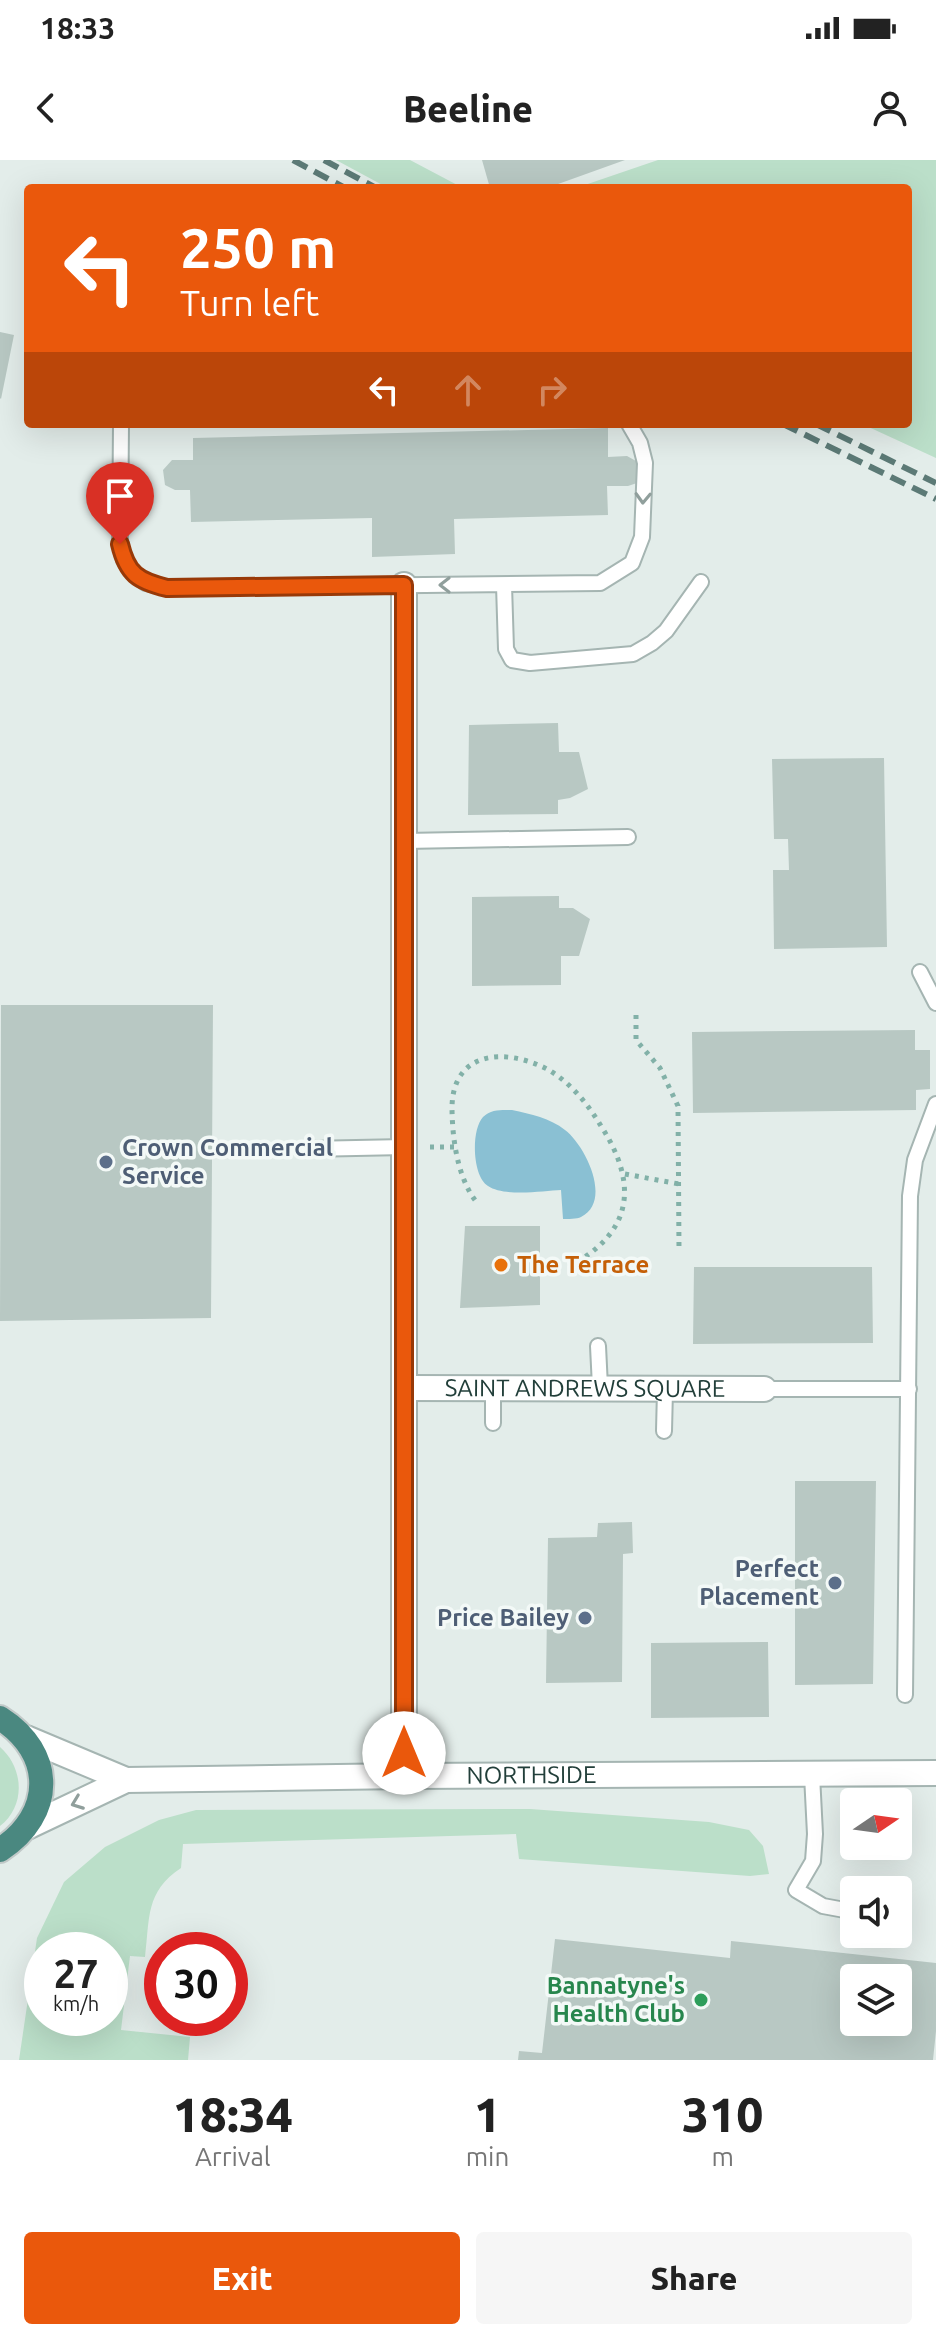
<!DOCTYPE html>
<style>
:root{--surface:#fff;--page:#f6f6f6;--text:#222;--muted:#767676;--accent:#ea580c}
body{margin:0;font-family:Ubuntu,sans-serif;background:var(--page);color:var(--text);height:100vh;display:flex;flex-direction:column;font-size:30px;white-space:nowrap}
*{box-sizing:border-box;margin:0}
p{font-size:26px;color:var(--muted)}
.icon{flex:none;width:44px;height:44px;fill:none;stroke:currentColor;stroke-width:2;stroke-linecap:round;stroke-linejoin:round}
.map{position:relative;height:1900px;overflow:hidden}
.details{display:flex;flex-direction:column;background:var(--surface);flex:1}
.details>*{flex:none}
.banner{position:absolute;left:24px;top:24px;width:888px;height:244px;border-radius:8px;box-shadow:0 8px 32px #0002;background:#ea580c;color:#fff;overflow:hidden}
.needle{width:52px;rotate:77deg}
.buttons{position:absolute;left:840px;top:1628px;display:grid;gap:16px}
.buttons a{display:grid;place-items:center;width:72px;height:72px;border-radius:8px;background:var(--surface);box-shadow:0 8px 32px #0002;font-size:40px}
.speed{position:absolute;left:24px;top:1772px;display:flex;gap:16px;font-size:40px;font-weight:700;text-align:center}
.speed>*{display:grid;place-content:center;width:104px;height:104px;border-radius:50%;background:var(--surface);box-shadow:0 8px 32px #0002;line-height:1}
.speed small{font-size:20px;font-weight:400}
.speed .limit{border:12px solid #d22;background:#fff;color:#111}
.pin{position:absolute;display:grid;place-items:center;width:68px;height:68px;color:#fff;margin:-82px -34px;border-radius:50% 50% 50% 0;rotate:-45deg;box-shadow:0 0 8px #0007}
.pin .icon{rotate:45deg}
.me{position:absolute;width:88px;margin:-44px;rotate:0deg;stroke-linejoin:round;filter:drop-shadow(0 0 6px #0008)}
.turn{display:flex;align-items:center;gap:28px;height:168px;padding:0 24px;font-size:36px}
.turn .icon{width:104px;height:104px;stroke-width:2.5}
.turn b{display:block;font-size:56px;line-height:68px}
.lanes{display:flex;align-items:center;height:76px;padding:0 24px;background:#0003;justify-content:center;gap:40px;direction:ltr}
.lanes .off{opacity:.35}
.eta{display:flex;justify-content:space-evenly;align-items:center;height:136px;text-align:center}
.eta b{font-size:48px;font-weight:800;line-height:56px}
.button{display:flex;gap:16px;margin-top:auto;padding:16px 24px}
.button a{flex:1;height:92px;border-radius:8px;background:var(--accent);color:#fff;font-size:32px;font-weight:800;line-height:92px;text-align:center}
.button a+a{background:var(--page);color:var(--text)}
.status{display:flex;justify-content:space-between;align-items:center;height:56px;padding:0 40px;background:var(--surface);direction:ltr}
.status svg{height:22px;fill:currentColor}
header{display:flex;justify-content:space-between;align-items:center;height:104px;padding:0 24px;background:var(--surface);font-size:36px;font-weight:800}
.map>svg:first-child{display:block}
.green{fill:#bbdfc9;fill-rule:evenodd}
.water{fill:#8ac0d3}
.building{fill:#b8c8c3;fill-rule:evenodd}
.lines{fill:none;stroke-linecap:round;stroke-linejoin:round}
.service-casing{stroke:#a5b5b2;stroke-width:18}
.minor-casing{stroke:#a5b5b2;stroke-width:28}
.trunk-casing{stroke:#c1c9c8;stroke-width:28}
.path{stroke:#82b1a8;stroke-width:5;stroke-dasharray:4 6;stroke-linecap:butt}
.service{stroke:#fff;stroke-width:14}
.minor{stroke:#fff;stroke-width:24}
.trunk{stroke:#4a8880;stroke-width:24}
.rail{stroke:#5c7a76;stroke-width:6;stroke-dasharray:16 8;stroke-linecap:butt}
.oneway{stroke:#909f9c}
.route-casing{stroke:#983908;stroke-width:20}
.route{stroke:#ea580c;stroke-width:14}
.service-dot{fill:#5c6f8a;stroke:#f3f9f7;stroke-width:3}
.food-dot{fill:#e8710a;stroke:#f3f9f7;stroke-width:3}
.leisure-dot{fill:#2e9e5b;stroke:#f3f9f7;stroke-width:3}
.labels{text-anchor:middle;stroke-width:7;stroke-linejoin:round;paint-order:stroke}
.service-label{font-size:24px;font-weight:bold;fill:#4e5e75;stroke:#f3f9f7;text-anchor:end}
.food-label{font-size:24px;font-weight:bold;fill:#c56008;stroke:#f3f9f7;text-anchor:start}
.street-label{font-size:24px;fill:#223f3a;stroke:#f3f9f7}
.leisure-label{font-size:24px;font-weight:bold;fill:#27864d;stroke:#f3f9f7;text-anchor:end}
</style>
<div class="status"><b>18:33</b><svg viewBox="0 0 49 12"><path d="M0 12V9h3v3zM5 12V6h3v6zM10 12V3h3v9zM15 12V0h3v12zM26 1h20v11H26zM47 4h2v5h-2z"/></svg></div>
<header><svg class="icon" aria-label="back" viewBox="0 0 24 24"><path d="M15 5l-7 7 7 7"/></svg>Beeline<svg class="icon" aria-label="person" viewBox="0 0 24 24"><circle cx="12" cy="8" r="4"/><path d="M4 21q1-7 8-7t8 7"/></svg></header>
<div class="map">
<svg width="936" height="1900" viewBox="0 0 936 1900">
<rect width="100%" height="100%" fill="#e3edea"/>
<path class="green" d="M 336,0 L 410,0 L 463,28 L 388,28 Z
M 658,0 L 936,0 L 936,298 L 862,264 L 908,264 L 908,28 L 576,28 Z
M 0,1587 C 24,1608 26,1646 0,1666 Z
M 530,1649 L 709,1662 L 749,1670 L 763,1686 L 769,1714 L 750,1716 L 519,1699 L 516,1674 L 183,1684 L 181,1708 C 145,1732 150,1758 145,1797 L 130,1796 L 121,1870 L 190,1877 L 188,1900 L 19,1900 L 37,1778 L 64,1722 L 105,1687 L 159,1660 L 196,1650 ZM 110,1790 L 110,1858 L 42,1858 L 42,1790 Z"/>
<path class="water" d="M 512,950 C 531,954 550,958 565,970 C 585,985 613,1041 581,1057 C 577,1059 568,1059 563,1059 L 561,1030 C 543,1031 504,1037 488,1026 C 472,1016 471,970 483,957 C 491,949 502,950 512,950 Z"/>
<path class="building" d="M 482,0 L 625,0 L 547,28 L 490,28 Z
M 0,172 L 14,175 L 1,239 L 0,238 Z
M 608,268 L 608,297 L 627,296 L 636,301 L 641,312 L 637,323 L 628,326 L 607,326 L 608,355 L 454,359 L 455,394 L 372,397 L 372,358 L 191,362 L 190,330 L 175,330 L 165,325 L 163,310 L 172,300 L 193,300 L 193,278 Z
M 558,563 L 559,592 L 579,592 L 588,629 L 570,638 L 558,640 L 558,654 L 468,655 L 469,565 Z
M 884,598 L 887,787 L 774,789 L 773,710 L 789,710 L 788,679 L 774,679 L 772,599 Z
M 559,736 L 559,748 L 573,748 L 590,759 L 579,796 L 561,796 L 561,825 L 472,826 L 472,737 Z
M 1,845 L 213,845 L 211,1158 L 0,1161 Z
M 915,870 L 915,890 L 930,890 L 930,929 L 916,930 L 916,950 L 693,953 L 692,872 Z
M 465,1066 L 540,1066 L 540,1145 L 460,1148 Z
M 694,1107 L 872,1107 L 873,1183 L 693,1184 Z
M 795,1321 L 876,1321 L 873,1524 L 795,1525 Z
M 632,1362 L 633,1393 L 623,1394 L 622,1522 L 546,1523 L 548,1378 L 597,1377 L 598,1363 Z
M 768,1482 L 769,1557 L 651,1558 L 651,1483 Z
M 555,1779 L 730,1798 L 731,1781 L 936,1803 L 936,1871 L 933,1900 L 518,1900 L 519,1891 L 542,1893 ZM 854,1818 L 898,1818 L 898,1862 L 854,1862 Z"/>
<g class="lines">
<defs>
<path id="service" d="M 121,264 L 120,384 L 124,400 L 133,413 L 146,423 L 167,428 L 600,423 L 632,403 L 642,377 L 645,303 L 640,283 L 629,264
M 504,425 L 506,489 L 512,500 L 530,503 L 633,494 L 652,483 L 666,471 L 701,422
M 405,681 L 628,677
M 920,812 L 936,843
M 307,989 L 405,987
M 598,1186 L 600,1227
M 764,1229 L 909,1229
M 493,1263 L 493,1230
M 664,1271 L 665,1230
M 905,1535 L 910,1036 L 915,1000 L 936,944
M 812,1615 L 815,1674 L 813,1701 L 796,1730 L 823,1746 L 850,1751"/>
<g id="minor">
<path id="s1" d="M 405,1228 L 764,1229"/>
<path id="s2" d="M 26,1578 L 126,1620 L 404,1616 L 936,1613"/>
<path d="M 404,1616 L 404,425"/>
<path d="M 27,1667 L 126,1620"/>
</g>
<path id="trunk" d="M 0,1558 C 55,1593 55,1654 0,1690"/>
</defs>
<use href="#service" class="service-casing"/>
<use href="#minor" class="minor-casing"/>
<use href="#trunk" class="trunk-casing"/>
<path class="path" d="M 636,855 L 636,880 L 660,908 L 678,946 L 679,1089
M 430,987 L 456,987
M 625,1014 L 679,1024
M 475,1040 C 457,1016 452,976 452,947 C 453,890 506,888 547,909 C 570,922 588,944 601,966 C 639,1025 633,1073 568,1107"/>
<use href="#service" class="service"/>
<use href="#minor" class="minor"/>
<use href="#trunk" class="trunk"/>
<path class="rail" d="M 293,0 L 345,28
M 324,0 L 376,28
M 783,264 L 936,339
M 816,264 L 936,323"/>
</g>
<defs><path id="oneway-chevron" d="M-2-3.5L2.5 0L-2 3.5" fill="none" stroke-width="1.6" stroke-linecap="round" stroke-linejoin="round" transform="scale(2)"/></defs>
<g class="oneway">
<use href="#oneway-chevron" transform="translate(643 338) rotate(92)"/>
<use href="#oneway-chevron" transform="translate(445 425) rotate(180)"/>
<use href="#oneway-chevron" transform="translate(77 1643) rotate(159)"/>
</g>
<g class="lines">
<defs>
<path id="route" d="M 120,384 C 127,414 138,421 167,428 L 404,425 L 404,1593"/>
</defs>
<use href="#route" class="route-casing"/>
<use href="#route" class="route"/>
</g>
<g class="service-dot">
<circle cx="106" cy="1002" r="8"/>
<circle cx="835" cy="1423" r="8"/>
<circle cx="585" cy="1458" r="8"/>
</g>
<circle class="food-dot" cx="501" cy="1105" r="8"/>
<circle class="leisure-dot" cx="701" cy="1840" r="8"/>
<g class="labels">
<g class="service-label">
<text x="122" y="996" text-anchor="start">Crown Commercial<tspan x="122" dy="28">Service</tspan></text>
<text x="819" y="1417">Perfect<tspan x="819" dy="28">Placement</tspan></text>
<text x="569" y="1466">Price Bailey</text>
</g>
<g class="food-label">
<text x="517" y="1113">The Terrace</text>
</g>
<g class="street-label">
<text dy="8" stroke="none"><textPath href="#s1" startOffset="180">SAINT ANDREWS SQUARE</textPath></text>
<text dy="8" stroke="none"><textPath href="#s2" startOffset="514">NORTHSIDE</textPath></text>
</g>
<g class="leisure-label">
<text x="685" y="1834">Bannatyne's<tspan x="685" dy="28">Health Club</tspan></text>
</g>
</g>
</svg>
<div class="buttons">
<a><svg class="needle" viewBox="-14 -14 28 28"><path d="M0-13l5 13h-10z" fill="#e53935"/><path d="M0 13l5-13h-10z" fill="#767676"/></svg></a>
<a><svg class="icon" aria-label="sound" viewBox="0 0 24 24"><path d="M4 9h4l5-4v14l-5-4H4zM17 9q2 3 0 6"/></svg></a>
<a><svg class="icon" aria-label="layers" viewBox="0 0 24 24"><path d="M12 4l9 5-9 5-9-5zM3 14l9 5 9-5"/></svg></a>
</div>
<div class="speed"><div>27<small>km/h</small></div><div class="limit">30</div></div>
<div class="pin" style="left:120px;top:384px;background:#d93025"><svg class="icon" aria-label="arrive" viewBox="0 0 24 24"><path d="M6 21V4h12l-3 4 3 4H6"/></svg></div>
<svg class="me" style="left:404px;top:1593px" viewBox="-20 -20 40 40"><circle r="19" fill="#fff"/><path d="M0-13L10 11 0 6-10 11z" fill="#ea580c"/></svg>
<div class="banner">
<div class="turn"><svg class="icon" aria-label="left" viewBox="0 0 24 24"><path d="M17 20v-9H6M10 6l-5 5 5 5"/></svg><div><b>250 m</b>Turn left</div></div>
<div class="lanes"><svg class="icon" aria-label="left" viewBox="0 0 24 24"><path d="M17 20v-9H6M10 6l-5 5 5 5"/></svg><svg class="icon off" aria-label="ahead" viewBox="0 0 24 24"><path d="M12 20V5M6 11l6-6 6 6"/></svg><svg class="icon off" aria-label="right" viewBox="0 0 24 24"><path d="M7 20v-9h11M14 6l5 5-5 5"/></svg></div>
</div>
</div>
<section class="details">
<div class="eta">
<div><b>18:34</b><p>Arrival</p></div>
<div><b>1</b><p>min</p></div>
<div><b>310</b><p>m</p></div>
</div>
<div class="button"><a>Exit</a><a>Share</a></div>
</section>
